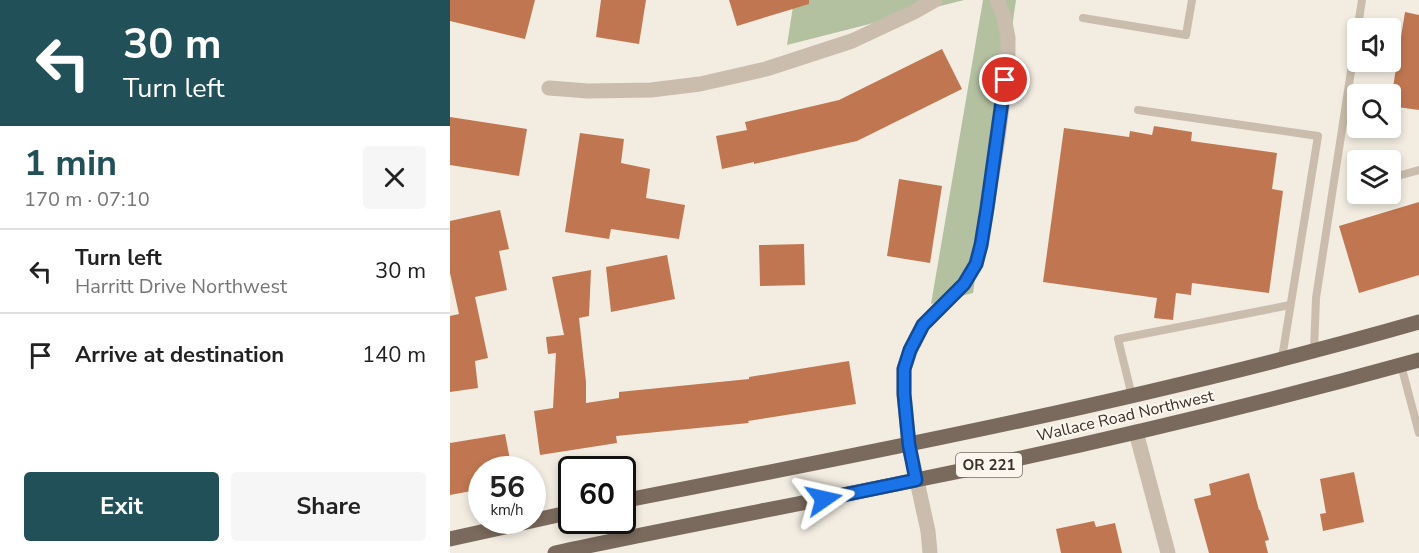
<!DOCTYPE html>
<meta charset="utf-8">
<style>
:root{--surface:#fff;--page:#f6f6f6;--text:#222;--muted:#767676;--line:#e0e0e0;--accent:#225059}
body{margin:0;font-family:"Nunito Sans",sans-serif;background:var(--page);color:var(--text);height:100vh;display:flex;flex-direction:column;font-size:22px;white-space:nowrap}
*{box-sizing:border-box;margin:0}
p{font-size:20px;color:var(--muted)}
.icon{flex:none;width:33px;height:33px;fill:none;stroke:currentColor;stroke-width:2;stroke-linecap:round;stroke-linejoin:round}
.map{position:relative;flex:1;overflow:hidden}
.drawer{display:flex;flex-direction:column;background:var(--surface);width:450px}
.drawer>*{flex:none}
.hud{background:#225059;color:#fff;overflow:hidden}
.buttons{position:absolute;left:897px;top:18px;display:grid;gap:12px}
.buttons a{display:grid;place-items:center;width:54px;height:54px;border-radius:6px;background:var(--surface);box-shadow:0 3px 9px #0003;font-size:30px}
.speed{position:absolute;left:18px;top:456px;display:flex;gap:12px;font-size:30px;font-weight:700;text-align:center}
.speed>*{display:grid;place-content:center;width:78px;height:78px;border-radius:50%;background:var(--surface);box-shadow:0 3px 9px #0003;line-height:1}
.speed small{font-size:15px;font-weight:400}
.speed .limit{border:3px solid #111;border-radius:9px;background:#fff;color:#111}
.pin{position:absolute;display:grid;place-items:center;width:51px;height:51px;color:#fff;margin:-26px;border:3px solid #fff;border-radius:50%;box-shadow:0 2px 6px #0007}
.me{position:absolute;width:66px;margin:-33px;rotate:79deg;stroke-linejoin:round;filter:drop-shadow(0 0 4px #0008)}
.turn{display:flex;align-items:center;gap:21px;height:126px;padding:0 24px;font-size:27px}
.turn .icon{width:78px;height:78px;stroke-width:2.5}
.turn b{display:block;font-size:42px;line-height:51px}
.round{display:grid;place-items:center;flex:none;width:63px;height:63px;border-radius:6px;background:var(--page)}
.head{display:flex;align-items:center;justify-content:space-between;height:102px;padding:0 24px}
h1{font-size:36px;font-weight:700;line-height:45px;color:var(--accent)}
.primary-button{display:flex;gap:12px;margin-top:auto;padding:12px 24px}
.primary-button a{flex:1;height:69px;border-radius:6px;background:var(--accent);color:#fff;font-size:24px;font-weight:700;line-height:69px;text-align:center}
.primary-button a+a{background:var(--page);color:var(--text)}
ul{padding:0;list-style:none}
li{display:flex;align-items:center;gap:18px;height:84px;padding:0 24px;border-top:2px solid var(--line)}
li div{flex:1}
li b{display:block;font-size:22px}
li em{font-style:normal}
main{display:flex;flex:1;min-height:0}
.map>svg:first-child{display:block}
.green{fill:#b3c1a1}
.building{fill:#c07751}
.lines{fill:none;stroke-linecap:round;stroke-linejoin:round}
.service{stroke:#cabdad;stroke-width:8}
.minor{stroke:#cabdad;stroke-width:15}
.primary{stroke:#7a6a5d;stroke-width:15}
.route-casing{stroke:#114b97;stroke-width:15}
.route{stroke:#1a73e8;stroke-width:10}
.labels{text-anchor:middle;stroke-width:4.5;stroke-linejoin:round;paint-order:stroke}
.shield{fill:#faf5ed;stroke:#736c65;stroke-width:1.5}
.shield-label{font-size:15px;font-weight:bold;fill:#39312b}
.street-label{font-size:16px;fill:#39312b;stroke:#faf5ed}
</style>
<main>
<section class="drawer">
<div class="hud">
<div class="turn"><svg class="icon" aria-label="left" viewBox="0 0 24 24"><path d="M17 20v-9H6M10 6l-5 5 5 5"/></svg><div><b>30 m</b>Turn left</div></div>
</div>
<div class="head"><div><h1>1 min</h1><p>170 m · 07:10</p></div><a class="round"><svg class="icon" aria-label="close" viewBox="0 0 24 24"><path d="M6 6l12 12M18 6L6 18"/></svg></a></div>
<ul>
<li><svg class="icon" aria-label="left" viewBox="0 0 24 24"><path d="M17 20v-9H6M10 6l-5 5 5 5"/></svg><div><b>Turn left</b><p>Harritt Drive Northwest</p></div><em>30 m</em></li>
<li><svg class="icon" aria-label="arrive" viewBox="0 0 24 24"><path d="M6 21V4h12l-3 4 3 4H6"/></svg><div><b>Arrive at destination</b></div><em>140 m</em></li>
</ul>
<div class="primary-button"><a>Exit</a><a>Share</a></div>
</section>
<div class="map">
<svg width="969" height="553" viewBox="0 0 969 553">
<rect width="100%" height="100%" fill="#f2ece1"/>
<path class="green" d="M 344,0 L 514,0 L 337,45 Z
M 533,0 L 566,0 L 523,293 L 481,304 Z"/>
<path class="building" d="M 0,0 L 85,0 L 75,39 L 0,21 Z
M 151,0 L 196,0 L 189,44 L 146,37 Z
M 279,0 L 359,0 L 359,4 L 287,26 Z
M 955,12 L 969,15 L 969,110 L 940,106 Z
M 492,49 L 512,89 L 407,141 L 304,164 L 304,162 L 272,169 L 266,136 L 297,130 L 295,122 L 389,100 Z
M 0,117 L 77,129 L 69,176 L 0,165 Z
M 704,126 L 742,132 L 741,141 L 827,153 L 822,189 L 833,191 L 819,293 L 742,283 L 741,295 L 726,293 L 723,320 L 704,318 L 707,298 L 593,282 L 614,128 L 679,137 L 680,131 L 702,135 Z
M 130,133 L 174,139 L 171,163 L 200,169 L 196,198 L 235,205 L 229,239 L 161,229 L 159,239 L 115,232 Z
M 449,179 L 492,186 L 480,263 L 437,256 Z
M 969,202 L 969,275 L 909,293 L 889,226 Z
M 50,210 L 59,249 L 49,251 L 57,290 L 25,297 L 38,358 L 25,361 L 28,388 L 0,392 L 0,316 L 9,314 L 0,273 L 0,221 Z
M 354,244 L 355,285 L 310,286 L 309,245 Z
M 217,255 L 225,299 L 161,312 L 156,267 Z
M 141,270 L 139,316 L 129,318 L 136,382 L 136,403 L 169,398 L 169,392 L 299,379 L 299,377 L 399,361 L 406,404 L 298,421 L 299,423 L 166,436 L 167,443 L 90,455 L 84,411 L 103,408 L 106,353 L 98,354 L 96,337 L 114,335 L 102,277 Z
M 55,434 L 62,470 L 32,470 L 32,489 L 0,495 L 0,443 Z
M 904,472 L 914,522 L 873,531 L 870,514 L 876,513 L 870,479 Z
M 799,473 L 809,510 L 810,510 L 819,540 L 815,541 L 818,553 L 759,553 L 744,499 L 761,495 L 759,484 Z
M 644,521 L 646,527 L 665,523 L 672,553 L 611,553 L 606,529 Z"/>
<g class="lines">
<path class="service" d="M 633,18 L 736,35 L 742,0
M 688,110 L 868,136 L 832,358
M 940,178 L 969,170
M 864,350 L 866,298 L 912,0
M 951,365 L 969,433
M 682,396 L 668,339 L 840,305"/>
<path class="minor" d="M 99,88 L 138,91 L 201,90 L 250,84 L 316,69 L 402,41 L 464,12 L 485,0
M 686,432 L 718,553
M 480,553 L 478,531 L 459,445 L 454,394 L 454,369 L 461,349 L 473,325 L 514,284 L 526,264 L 531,245 L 548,138 L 558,60 L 558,38 L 554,17 L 547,0"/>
<path class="primary" d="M 172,501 C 440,449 707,397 969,322
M 0,539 L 122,512
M 105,553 C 225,527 346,505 466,480 C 635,446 803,406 969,360"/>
</g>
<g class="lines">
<defs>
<path id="route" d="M 374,499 L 466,480 L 459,445 L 454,394 L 454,369 L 460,350 L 473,325 L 514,284 L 526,264 L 531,245 L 537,208 L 555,80"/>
</defs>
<use href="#route" class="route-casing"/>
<use href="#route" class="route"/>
</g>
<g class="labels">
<rect class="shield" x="506" y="453" width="66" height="24" rx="4.5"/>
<g class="shield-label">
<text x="539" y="470">OR 221</text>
</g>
<g class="street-label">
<text transform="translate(675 415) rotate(-13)" y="6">Wallace Road Northwest</text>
</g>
</g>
</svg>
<div class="buttons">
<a><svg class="icon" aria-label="sound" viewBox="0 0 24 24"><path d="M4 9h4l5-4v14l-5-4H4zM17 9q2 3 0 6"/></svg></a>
<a><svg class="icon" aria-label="search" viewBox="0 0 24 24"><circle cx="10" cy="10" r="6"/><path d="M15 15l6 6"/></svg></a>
<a><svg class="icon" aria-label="layers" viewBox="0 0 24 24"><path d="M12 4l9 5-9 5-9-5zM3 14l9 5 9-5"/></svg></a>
</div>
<div class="speed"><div>56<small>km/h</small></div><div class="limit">60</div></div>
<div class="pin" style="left:555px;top:80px;background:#d93025"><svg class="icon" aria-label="arrive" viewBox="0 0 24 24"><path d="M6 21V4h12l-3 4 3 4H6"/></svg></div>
<svg class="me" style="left:374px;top:499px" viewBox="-20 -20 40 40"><path d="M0-17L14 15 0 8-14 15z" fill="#1a73e8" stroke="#fff" stroke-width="4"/></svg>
</div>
</main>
